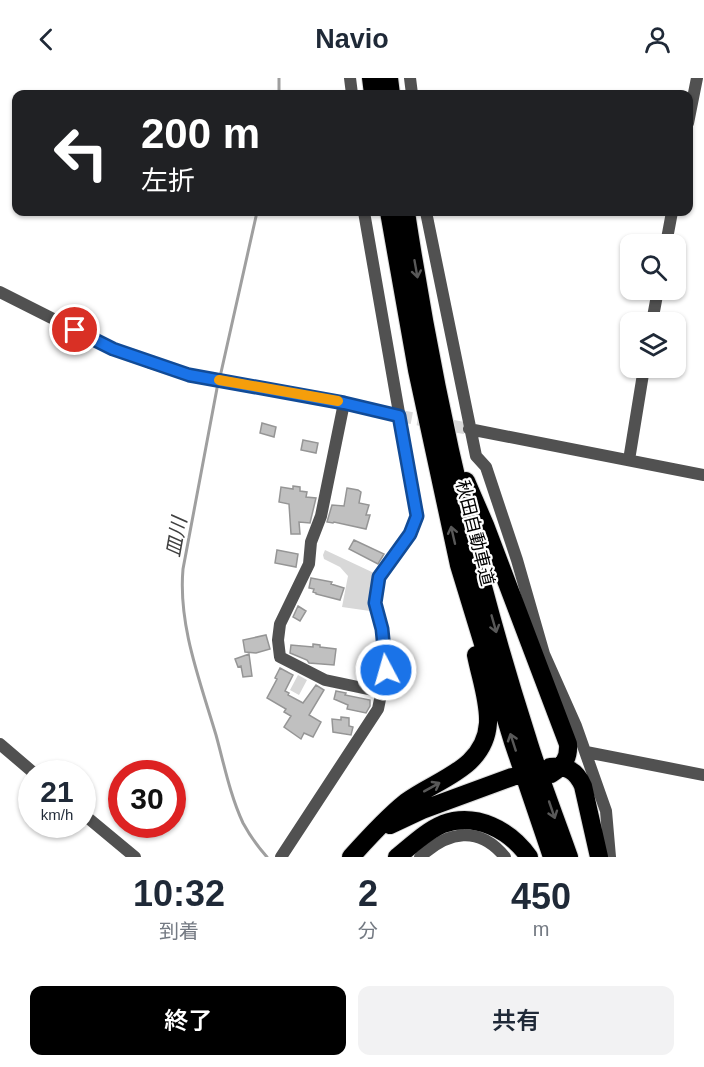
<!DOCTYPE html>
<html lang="ja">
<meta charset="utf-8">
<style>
:root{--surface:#fff;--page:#f2f2f3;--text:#1f2937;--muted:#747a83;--accent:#000}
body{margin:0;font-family:Arial,"Noto Sans JP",sans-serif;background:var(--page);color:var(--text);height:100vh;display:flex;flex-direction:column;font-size:22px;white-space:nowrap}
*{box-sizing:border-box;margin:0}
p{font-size:20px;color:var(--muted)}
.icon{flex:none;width:33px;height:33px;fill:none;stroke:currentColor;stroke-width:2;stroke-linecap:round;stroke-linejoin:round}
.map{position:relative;height:779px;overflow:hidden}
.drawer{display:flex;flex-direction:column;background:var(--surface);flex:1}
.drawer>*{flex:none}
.banner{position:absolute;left:12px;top:12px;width:681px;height:126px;border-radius:12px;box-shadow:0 2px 4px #0004;background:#202124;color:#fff;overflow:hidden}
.buttons{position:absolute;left:620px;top:156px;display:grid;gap:12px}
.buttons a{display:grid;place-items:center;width:66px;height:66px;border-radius:12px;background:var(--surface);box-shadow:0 2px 4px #0004;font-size:30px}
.speed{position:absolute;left:18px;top:682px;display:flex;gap:12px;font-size:30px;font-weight:700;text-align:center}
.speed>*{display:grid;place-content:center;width:78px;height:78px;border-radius:50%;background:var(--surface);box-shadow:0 2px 4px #0004;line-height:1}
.speed small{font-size:15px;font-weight:400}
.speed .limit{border:9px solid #d22;background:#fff;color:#111}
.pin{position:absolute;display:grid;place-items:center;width:51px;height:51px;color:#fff;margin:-26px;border:3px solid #fff;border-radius:50%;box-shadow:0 2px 6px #0007}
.me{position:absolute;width:66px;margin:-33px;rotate:354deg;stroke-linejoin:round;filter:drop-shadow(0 0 4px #0008)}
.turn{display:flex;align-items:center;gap:21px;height:126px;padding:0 30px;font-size:27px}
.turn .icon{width:78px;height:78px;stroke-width:2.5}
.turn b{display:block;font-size:42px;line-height:51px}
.eta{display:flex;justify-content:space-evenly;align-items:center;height:102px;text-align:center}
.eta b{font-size:36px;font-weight:600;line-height:42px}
.action{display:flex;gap:12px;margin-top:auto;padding:12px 30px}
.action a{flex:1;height:69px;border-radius:12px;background:var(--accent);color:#fff;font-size:24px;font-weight:600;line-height:69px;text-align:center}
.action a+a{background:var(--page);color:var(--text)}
header{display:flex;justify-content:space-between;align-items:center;height:78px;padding:0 30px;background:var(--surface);font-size:27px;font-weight:600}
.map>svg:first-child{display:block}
.green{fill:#d8d8d8}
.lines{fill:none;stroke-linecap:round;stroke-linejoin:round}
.stream{stroke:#9f9f9f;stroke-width:3}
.building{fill:#c0c0c0;stroke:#959595;stroke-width:1.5}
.minor-tunnel{stroke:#d9d9d9;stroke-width:12;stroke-dasharray:12 6;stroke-linecap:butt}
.highway-casing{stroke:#dbdbdb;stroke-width:20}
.minor{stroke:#515151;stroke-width:12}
.highway{stroke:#000;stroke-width:18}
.oneway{stroke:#595959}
.route-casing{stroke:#114b97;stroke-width:15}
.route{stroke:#1a73e8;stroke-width:10}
.slow{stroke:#f59e0b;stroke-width:10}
.labels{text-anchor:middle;stroke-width:4.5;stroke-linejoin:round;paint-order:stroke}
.street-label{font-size:18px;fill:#000;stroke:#fff}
.water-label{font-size:20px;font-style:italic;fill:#404040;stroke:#fff}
</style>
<header><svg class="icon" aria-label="back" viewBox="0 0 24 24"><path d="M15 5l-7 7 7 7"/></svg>Navio<svg class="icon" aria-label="person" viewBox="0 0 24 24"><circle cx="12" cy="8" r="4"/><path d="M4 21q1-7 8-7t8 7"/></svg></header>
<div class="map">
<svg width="704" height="779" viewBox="0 0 704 779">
<rect width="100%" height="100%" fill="#fff"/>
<path class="green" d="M 325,472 L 374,495 L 370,533 L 342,529 L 348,498 L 340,489 L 324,481 L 323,477 Z
M 298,597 L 307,602 L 299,617 L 290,612 Z"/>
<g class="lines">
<path class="stream" d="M 279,16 L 279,0
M 220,299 L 257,134
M 218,305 L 183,491 C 178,547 200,603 216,657 C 224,686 230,717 243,745 C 249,756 258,769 267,779"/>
</g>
<path class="building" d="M 262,345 L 276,349 L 274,359 L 260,355 Z
M 303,362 L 318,365 L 316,375 L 301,372 Z
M 293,408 L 300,409 L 300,413 L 307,414 L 306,419 L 316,420 L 310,445 L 299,444 L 300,456 L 291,456 L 289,426 L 279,424 L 281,409 L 293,411 Z
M 347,410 L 358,412 L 361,414 L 359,425 L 369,427 L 366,437 L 370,437 L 366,451 L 334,444 L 333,445 L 327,444 L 332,427 L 344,428 Z
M 354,462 L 384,476 L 378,486 L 349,471 Z
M 277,472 L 298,476 L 296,489 L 275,485 Z
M 311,500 L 332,504 L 331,506 L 344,510 L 340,522 L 316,516 L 316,515 L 313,514 L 314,511 L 309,510 Z
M 298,528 L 306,533 L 300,543 L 293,539 Z
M 266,557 L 270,571 L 256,575 L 245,574 L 243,562 Z
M 313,566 L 320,567 L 320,569 L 336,571 L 334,587 L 309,585 L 307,582 L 290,575 L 291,567 L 313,569 Z
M 249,576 L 252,598 L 243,599 L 241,588 L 238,589 L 235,581 Z
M 280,590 L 293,597 L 285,613 L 289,615 L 288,617 L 303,625 L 316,607 L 324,612 L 309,637 L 321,644 L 313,659 L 304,655 L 301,661 L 284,649 L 291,638 L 284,634 L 286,631 L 267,620 L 277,601 L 275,600 Z
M 336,613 L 346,615 L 345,617 L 370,622 L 370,628 L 366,635 L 347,631 L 348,627 L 334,621 Z
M 341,639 L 349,640 L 349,648 L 353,649 L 351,657 L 333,654 L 332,641 L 341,642 Z"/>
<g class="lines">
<path class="minor-tunnel" d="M 400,338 L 469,351"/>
<defs>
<path id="highway" d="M 371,0 L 373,16
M 389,0 L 391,16
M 389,134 L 417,292 L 459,487 L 513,664 L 552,779
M 406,134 C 433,311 472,488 527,659 C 539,699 555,739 569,779
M 466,403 L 485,447 L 568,666 C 569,681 563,688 551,696
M 550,689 C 567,688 576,692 583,708 L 599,779
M 390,747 L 422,732 L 512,699
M 351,779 C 368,760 386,740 406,724 C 437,701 485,691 488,645 C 489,623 480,598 476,577
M 397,779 C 411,768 426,753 443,746 C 476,734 510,752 529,779"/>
</defs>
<use href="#highway" class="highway-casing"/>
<path class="minor" d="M 350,0 L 352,16
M 410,0 L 412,16
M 688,45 L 697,0
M 426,134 L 476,378 L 486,389 L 517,482 L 544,576 L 576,648 L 606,733 L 610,779
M 666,166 L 672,134
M 0,214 L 113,271 L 148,284 L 189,297 L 344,325 L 400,338
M 652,244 L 658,212
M 344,325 L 321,438 L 311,464 L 309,486 L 280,546 L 278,562 L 280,579 L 325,602 L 382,614
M 469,351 L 704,397
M 629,382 L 644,290
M 0,666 L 35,696
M 586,674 L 704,697
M 82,735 L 135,779
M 281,779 L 378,631 L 386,592 L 382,551 L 375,525 L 379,499 L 410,456 L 417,438 L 364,134
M 420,779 C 448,753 479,747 505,779"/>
<use href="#highway" class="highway"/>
</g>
<defs><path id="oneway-shaft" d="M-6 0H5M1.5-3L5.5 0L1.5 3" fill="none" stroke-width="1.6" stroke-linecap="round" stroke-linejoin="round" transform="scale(1.5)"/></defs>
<g class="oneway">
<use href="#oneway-shaft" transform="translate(416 191) rotate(80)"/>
<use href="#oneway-shaft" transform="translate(453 457) rotate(-103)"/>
<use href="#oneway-shaft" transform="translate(494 546) rotate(74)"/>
<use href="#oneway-shaft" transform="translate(513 664) rotate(-108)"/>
<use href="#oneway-shaft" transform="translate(432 709) rotate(-29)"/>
<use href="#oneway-shaft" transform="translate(552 732) rotate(71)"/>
</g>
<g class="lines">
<defs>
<path id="route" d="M 75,252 L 113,271 L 189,297 L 344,325 L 399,338 L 417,438 L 410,456 L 379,499 L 375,525 L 382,551 L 386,592"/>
</defs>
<use href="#route" class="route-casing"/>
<use href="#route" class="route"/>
<path class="slow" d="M 219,302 L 338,323"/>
</g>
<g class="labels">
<g class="street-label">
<text transform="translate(475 455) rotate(76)" y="6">秋田自動車道</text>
</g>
<g class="water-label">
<text transform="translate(176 459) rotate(-80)" y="7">皿川</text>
</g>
</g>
</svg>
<div class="buttons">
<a><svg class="icon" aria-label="search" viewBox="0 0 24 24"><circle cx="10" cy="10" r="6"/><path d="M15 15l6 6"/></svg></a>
<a><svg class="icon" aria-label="layers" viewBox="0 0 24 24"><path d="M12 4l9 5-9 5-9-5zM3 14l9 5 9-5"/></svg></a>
</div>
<div class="speed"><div>21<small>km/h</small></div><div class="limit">30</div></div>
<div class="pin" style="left:75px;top:252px;background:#d93025"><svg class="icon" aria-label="arrive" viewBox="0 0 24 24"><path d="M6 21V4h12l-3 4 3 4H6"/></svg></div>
<svg class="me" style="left:386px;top:592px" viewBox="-20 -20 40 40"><circle r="17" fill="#1a73e8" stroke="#fff" stroke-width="3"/><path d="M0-11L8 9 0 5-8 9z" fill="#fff"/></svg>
<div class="banner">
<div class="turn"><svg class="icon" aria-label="left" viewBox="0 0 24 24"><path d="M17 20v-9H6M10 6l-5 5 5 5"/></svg><div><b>200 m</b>左折</div></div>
</div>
</div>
<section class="drawer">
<div class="eta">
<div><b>10:32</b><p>到着</p></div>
<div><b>2</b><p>分</p></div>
<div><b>450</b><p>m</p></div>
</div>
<div class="action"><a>終了</a><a>共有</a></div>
</section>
